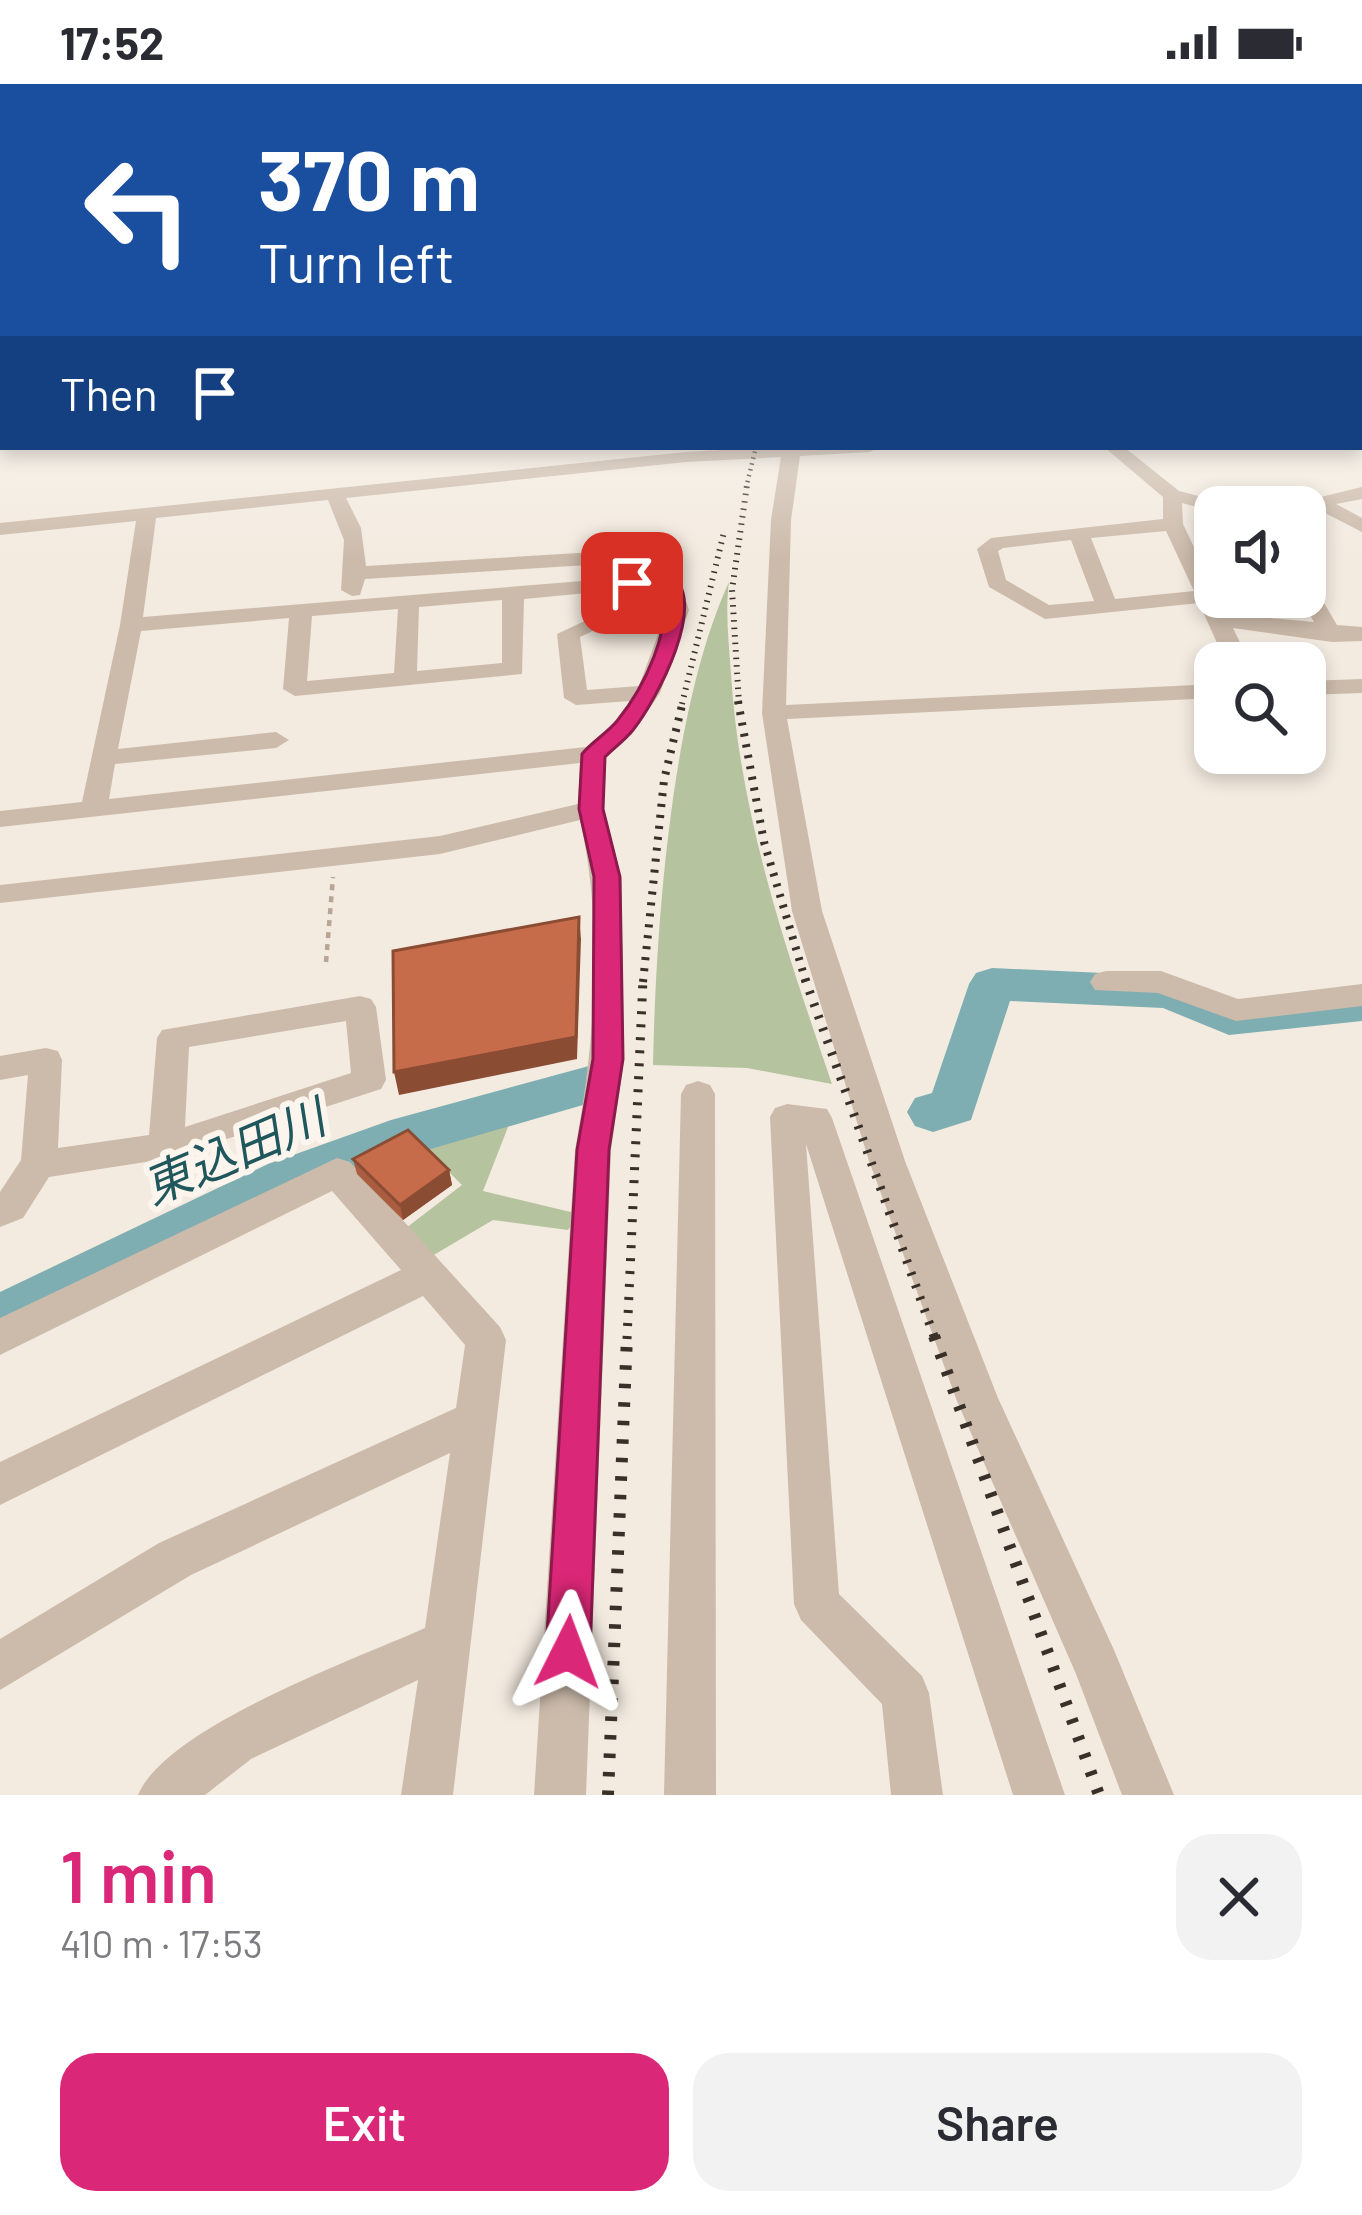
<!DOCTYPE html>
<meta charset="utf-8">
<style>
:root{--surface:#fff;--page:#f2f2f3;--text:#2b2b33;--muted:#7c7c81;--accent:#db2777}
body{margin:0;font-family:Barlow,"Noto Sans JP",sans-serif;background:var(--page);color:var(--text);height:100vh;display:flex;flex-direction:column;font-size:45px;white-space:nowrap}
*{box-sizing:border-box;margin:0}
p{font-size:39px;color:var(--muted)}
.icon{flex:none;width:66px;height:66px;fill:none;stroke:currentColor;stroke-width:2;stroke-linecap:round;stroke-linejoin:round}
.map{position:relative;height:1711px;overflow:hidden}
.drawer{display:flex;flex-direction:column;background:var(--surface);flex:1}
.drawer>*{flex:none}
.hud{position:absolute;left:0px;top:0px;width:1362px;height:366px;box-shadow:0 6px 18px #0003;background:#1a4fa0;color:#fff;overflow:hidden}
.fabs{position:absolute;left:1194px;top:402px;display:grid;gap:24px}
.fabs a{display:grid;place-items:center;width:132px;height:132px;border-radius:24px;background:var(--surface);box-shadow:0 6px 18px #0003;font-size:60px}
.pin{position:absolute;display:grid;place-items:center;width:102px;height:102px;color:#fff;margin:-51px;border-radius:24px;box-shadow:0 6px 18px #0006}
.me{position:absolute;width:132px;margin:-66px;rotate:3deg;stroke-linejoin:round;filter:drop-shadow(0 0 9px #0008)}
.turn{display:flex;align-items:center;gap:42px;height:252px;padding:0 60px;font-size:54px}
.turn .icon{width:156px;height:156px;stroke-width:2.5}
.turn b{display:block;font-size:84px;line-height:102px}
.then{display:flex;align-items:center;height:114px;padding:0 60px;background:#0003;gap:24px;font-size:45px}
.round{display:grid;place-items:center;flex:none;width:126px;height:126px;border-radius:36px;background:var(--page)}
.summary{display:flex;align-items:center;justify-content:space-between;height:204px;padding:0 60px}
h1{font-size:72px;font-weight:600;line-height:90px;color:var(--accent)}
.action{display:flex;gap:24px;margin-top:auto;padding:24px 60px}
.action a{flex:1;height:138px;border-radius:36px;background:var(--accent);color:#fff;font-size:48px;font-weight:600;line-height:138px;text-align:center}
.action a+a{background:var(--page);color:var(--text)}
.status{display:flex;justify-content:space-between;align-items:center;height:84px;padding:0 60px;background:var(--surface);direction:ltr}
.status svg{height:33px;fill:currentColor}
.map>svg:first-child{display:block}
.green{fill:#b6c39f}
.lines{fill:none;stroke-linecap:round;stroke-linejoin:round}
.river{fill:#7eaeb1;fill-rule:evenodd}
.path{stroke:#b8a595;stroke-width:4.5;stroke-dasharray:6 6;stroke-linecap:butt}
.minor{fill:#ccbbab;fill-rule:evenodd}
.rail-far4{stroke:#3a302a;stroke-width:4.5;stroke-dasharray:1.5 4.5;stroke-linecap:butt}
.rail-far3{stroke:#3a302a;stroke-width:6;stroke-dasharray:1.5 6;stroke-linecap:butt}
.rail-far2{stroke:#3a302a;stroke-width:8;stroke-dasharray:3 8;stroke-linecap:butt}
.rail-far1{stroke:#3a302a;stroke-width:9;stroke-dasharray:3 10;stroke-linecap:butt}
.rail{stroke:#3a302a;stroke-width:12;stroke-dasharray:4.5 14;stroke-linecap:butt}
.wall{fill:#ab5d40}
.shaded-wall{fill:#8b4c34}
.building{fill:#c76c4a;stroke:#8b4c34;stroke-width:3}
.route{fill:#db2777;stroke:#8e194d;stroke-width:3}
.labels{text-anchor:middle;stroke-width:12;stroke-linejoin:round;paint-order:stroke}
.near-water-label{font-size:48px;font-style:italic;fill:#1f575d;stroke:#fbf5ed}
</style>
<div class="status"><b>17:52</b><svg viewBox="0 0 49 12"><path d="M0 12V9h3v3zM5 12V6h3v6zM10 12V3h3v9zM15 12V0h3v12zM26 1h20v11H26zM47 4h2v5h-2z"/></svg></div>
<div class="map">
<svg width="1362" height="1711" viewBox="0 0 1362 1711">
<rect width="100%" height="100%" fill="#f3ebe0"/>
<path class="green" d="M 729,498 C 725,529 729,559 731,590 C 740,733 786,865 832,1000 L 747,984 L 653,981 C 656,841 671,624 729,498 Z
M 510,1038 L 483,1107 L 579,1130 L 568,1146 L 493,1136 L 432,1172 L 406,1144 L 462,1101 L 425,1064 Z"/>
<g class="lines">
<path class="river" d="M 992,884 L 1169,892 L 1233,917 L 1362,903 L 1362,937 L 1229,951 L 1163,924 L 1010,917 L 971,1036 L 933,1048 L 915,1042 L 907,1028 L 915,1014 L 932,1009 L 969,900 L 976,889 Z
M 589,982 L 607,988 L 614,1001 L 607,1014 L 403,1073 L 306,1110 L 0,1262 L 0,1208 L 268,1080 L 391,1036 Z"/>
<path class="path" d="M 326,878 L 333,793"/>
<path class="minor" d="M 1359,311 L 1362,311 L 1362,321 L 1359,321 Z
M 771,363 L 879,363 L 870,368 L 800,372 L 791,436 L 786,621 L 1215,600 L 1215,614 L 787,635 L 822,827 L 905,1077 L 998,1314 L 1114,1566 L 1174,1711 L 1122,1711 L 1076,1590 L 957,1317 L 869,1077 L 792,827 L 762,629 L 771,436 L 781,373 L 686,378 L 346,414 L 361,444 L 366,482 L 660,464 L 670,470 L 689,526 L 660,609 L 632,650 L 606,672 L 604,725 L 621,793 L 624,975 L 611,1066 L 586,1711 L 534,1711 L 575,1066 C 595,958 604,843 580,736 L 440,770 L 0,819 L 0,801 L 440,752 L 578,720 L 580,679 L 0,743 L 0,727 L 82,718 L 120,541 L 136,437 L 0,451 L 0,439 L 686,368 ZM 328,416 L 344,456 L 341,506 L 352,512 L 360,511 L 365,495 L 652,477 L 656,491 L 143,533 L 156,434 ZM 660,503 L 667,526 L 639,602 L 587,606 L 580,553 L 614,537 L 608,507 ZM 587,509 L 591,534 L 557,550 L 564,614 L 576,621 L 630,617 L 614,640 L 586,663 L 109,715 L 115,680 L 276,664 L 289,656 L 276,648 L 118,665 L 141,547 L 289,534 L 283,605 L 295,612 L 522,590 L 524,515 ZM 502,516 L 502,579 L 417,587 L 419,523 ZM 398,525 L 394,589 L 307,597 L 312,532 Z
M 1104,363 L 1124,363 L 1179,407 L 1226,419 L 1229,423 L 1215,423 L 1215,428 L 1182,419 L 1183,440 L 1226,530 L 1314,538 L 1299,513 L 1305,513 L 1305,499 L 1313,500 L 1337,541 L 1362,543 L 1362,557 L 1332,558 L 1233,544 L 1250,579 L 1226,579 L 1199,519 L 1045,535 L 989,503 L 977,465 L 991,454 L 1163,435 L 1163,413 ZM 1166,447 L 1194,507 L 1115,515 L 1091,454 ZM 1071,456 L 1094,517 L 1049,521 L 1006,496 L 998,467 L 1003,464 Z
M 1362,403 L 1362,415 L 1336,420 L 1362,434 L 1362,448 L 1315,424 L 1279,423 Z
M 1362,595 L 1362,609 L 1305,611 L 1305,597 Z
M 1106,887 L 1161,887 L 1238,915 L 1362,900 L 1362,922 L 1236,937 L 1158,909 L 1095,906 L 1090,898 L 1095,890 Z
M 360,912 L 371,915 L 376,923 L 386,996 L 381,1005 L 165,1075 L 49,1093 L 23,1134 L 0,1143 L 0,1108 L 21,1076 L 28,991 L 0,996 L 0,972 L 46,964 L 58,967 L 62,976 L 58,1064 L 149,1051 L 157,954 L 162,946 ZM 346,937 L 351,989 L 185,1043 L 189,963 Z
M 698,997 L 710,1001 L 715,1010 L 716,1711 L 664,1711 L 681,1010 L 686,1001 Z
M 787,1020 L 827,1025 L 832,1034 L 1065,1711 L 1013,1711 L 806,1060 L 839,1510 L 922,1592 L 929,1609 L 943,1711 L 891,1711 L 882,1620 L 801,1536 L 794,1520 L 770,1033 L 775,1024 Z
M 337,1074 L 350,1078 L 500,1243 L 506,1256 L 453,1711 L 401,1711 L 418,1596 L 251,1675 L 205,1711 L 138,1711 C 166,1643 356,1575 425,1544 L 450,1369 L 191,1491 L 0,1606 L 0,1555 L 159,1459 L 456,1324 L 465,1261 L 423,1212 L 0,1421 L 0,1378 L 401,1186 L 332,1107 L 0,1271 L 0,1234 Z"/>
<path class="rail-far4" d="M 746,404 L 756,363"/>
<path class="rail-far3" d="M 682,620 L 724,448
M 739,620 L 732,506 L 747,401"/>
<path class="rail-far2" d="M 738,617 L 764,758 L 806,898
M 643,898 L 664,696 L 683,617"/>
<path class="rail-far1" d="M 805,895 L 935,1255
M 627,1255 L 643,895"/>
<path class="rail" d="M 934,1252 L 1099,1711
M 608,1711 L 627,1252"/>
</g>
<path class="wall" d="M 353,1075 L 449,1086 L 452,1101 L 403,1136 L 357,1090 Z"/>
<path class="shaded-wall" d="M 1362,279 L 1362,300 L 1359,300 L 1359,287 Z
M 579,833 L 581,855 L 577,975 L 399,1011 L 394,988 Z
M 449,1086 L 452,1101 L 403,1136 L 400,1121 Z"/>
<path class="building" d="M 1359,234 L 1362,234 L 1362,279 L 1359,277 Z
M 579,833 L 576,953 L 394,988 L 393,867 Z
M 408,1046 L 449,1086 L 400,1121 L 353,1075 Z"/>
<linearGradient id="sky" x2="0" y2="1"><stop stop-color="#7db2d2"/><stop offset="0.49" stop-color="#faf6f1"/><stop offset="1" stop-color="#faf6f1" stop-opacity="0"/></linearGradient>
<rect width="1362" height="474" fill="url(#sky)"/>
<path class="route" d="M 668,490 C 713,512 655,619 633,646 C 625,656 614,664 605,673 L 603,725 L 620,793 L 623,975 L 609,1066 L 590,1568 L 583,1583 L 568,1590 L 553,1583 L 546,1568 L 577,1066 L 593,975 L 594,793 L 579,725 L 582,670 C 592,658 607,649 617,637 C 644,604 674,543 661,503 L 632,505 L 622,499 L 632,493 Z"/>
<g class="labels">
<g class="near-water-label">
<text transform="translate(234 1068) rotate(-23)" y="17">東込田川</text>
</g>
</g>
</svg>
<div class="fabs">
<a><svg class="icon" aria-label="sound" viewBox="0 0 24 24"><path d="M4 9h4l5-4v14l-5-4H4zM17 9q2 3 0 6"/></svg></a>
<a><svg class="icon" aria-label="search" viewBox="0 0 24 24"><circle cx="10" cy="10" r="6"/><path d="M15 15l6 6"/></svg></a>
</div>
<div class="pin" style="left:632px;top:499px;background:#d93025"><svg class="icon" aria-label="arrive" viewBox="0 0 24 24"><path d="M6 21V4h12l-3 4 3 4H6"/></svg></div>
<svg class="me" style="left:568px;top:1568px" viewBox="-20 -20 40 40"><path d="M0-17L14 15 0 8-14 15z" fill="#db2777" stroke="#fff" stroke-width="4"/></svg>
<div class="hud">
<div class="turn"><svg class="icon" aria-label="left" viewBox="0 0 24 24"><path d="M17 20v-9H6M10 6l-5 5 5 5"/></svg><div><b>370 m</b>Turn left</div></div>
<div class="then">Then<svg class="icon" aria-label="arrive" viewBox="0 0 24 24"><path d="M6 21V4h12l-3 4 3 4H6"/></svg></div>
</div>
</div>
<section class="drawer">
<div class="summary"><div><h1>1 min</h1><p>410 m · 17:53</p></div><a class="round"><svg class="icon" aria-label="close" viewBox="0 0 24 24"><path d="M6 6l12 12M18 6L6 18"/></svg></a></div>
<div class="action"><a>Exit</a><a>Share</a></div>
</section>
